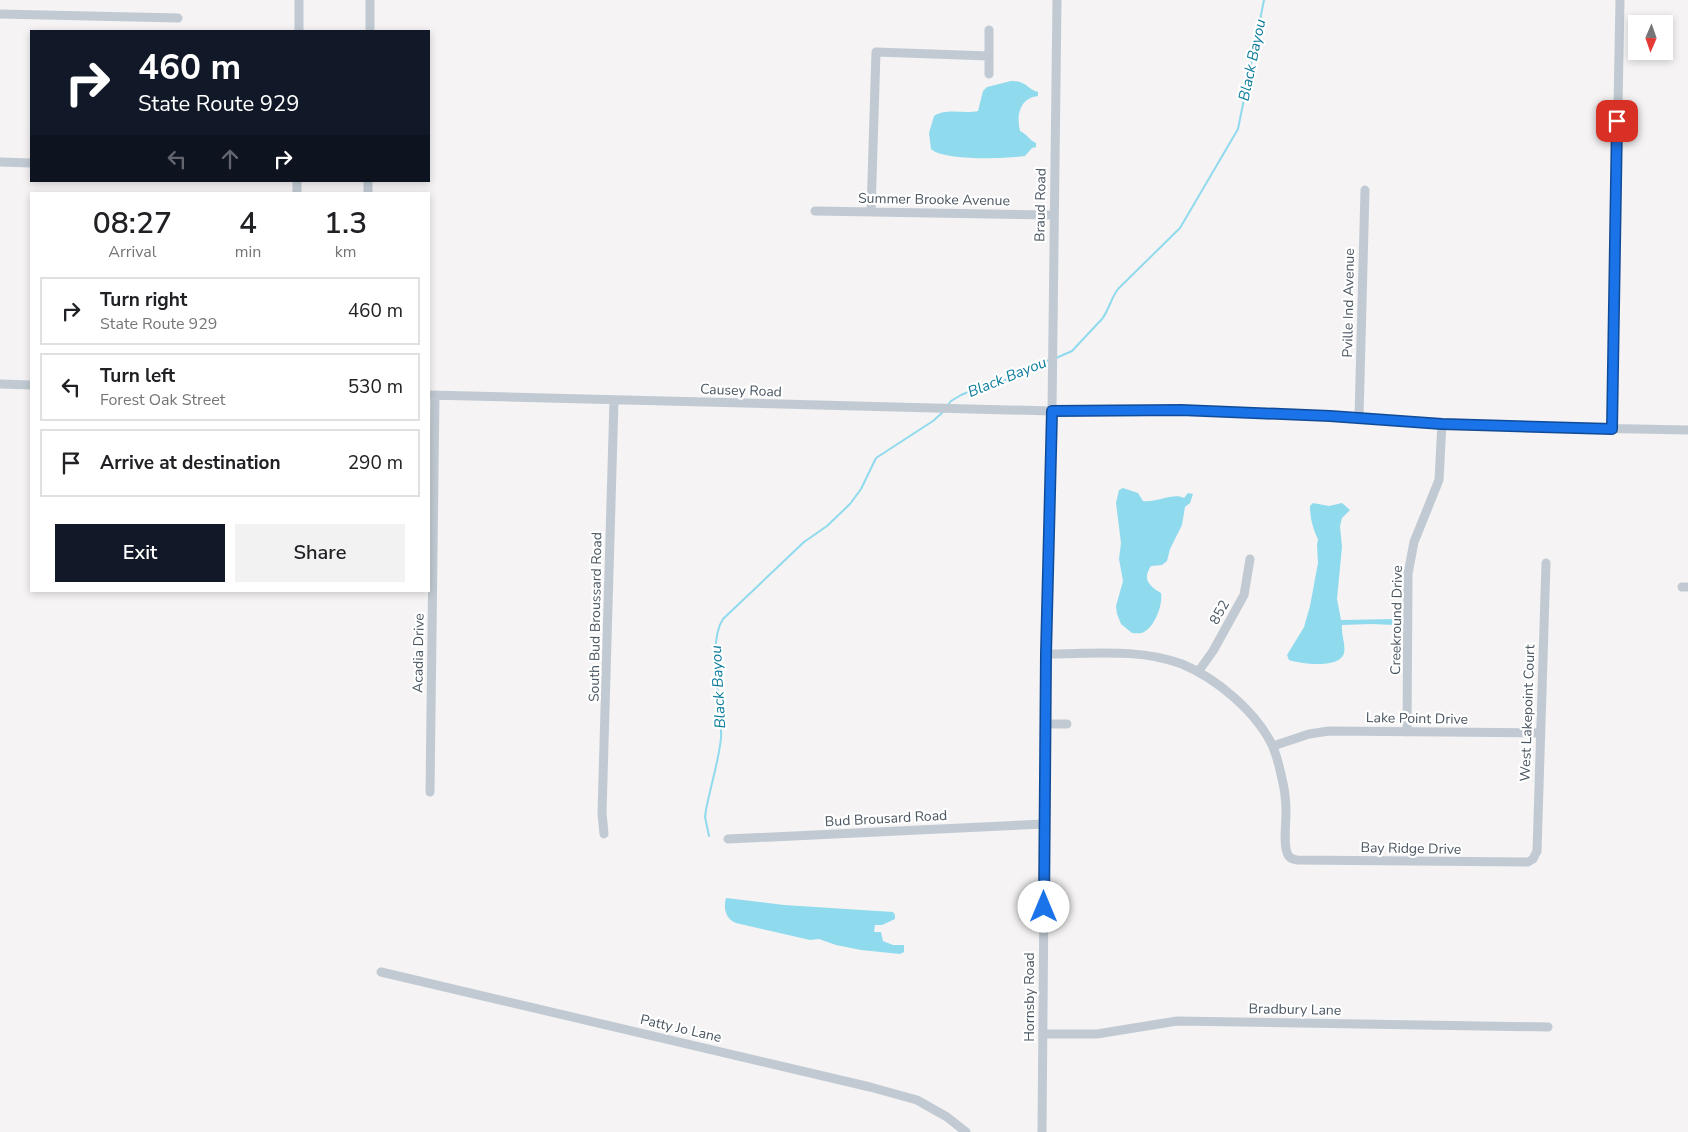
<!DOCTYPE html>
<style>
:root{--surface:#fff;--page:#f2f2f2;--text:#202124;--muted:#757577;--line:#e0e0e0;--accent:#111827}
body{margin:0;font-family:"Nunito Sans",sans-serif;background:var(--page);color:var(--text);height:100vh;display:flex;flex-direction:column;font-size:19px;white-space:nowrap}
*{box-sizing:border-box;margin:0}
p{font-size:16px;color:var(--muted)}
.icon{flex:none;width:28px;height:28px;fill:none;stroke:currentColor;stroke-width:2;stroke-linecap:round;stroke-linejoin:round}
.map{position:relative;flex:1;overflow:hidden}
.panel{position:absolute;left:30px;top:192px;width:400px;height:400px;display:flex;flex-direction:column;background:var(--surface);border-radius:0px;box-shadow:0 2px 8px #0003}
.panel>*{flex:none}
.guide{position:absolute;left:30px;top:30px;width:400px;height:152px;border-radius:0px;box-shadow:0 2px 8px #0003;background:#111827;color:#fff;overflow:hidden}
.needle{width:32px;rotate:182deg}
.tools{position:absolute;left:1628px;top:15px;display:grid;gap:10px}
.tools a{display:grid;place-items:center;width:45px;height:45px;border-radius:0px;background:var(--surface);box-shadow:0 2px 8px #0003;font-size:25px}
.pin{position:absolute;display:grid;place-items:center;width:42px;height:42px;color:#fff;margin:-21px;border-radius:10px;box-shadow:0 2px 8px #0006}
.me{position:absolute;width:55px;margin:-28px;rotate:0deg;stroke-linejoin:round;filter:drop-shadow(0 0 4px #0008)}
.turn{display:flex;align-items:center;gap:18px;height:105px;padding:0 25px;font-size:22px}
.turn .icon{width:65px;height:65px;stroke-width:2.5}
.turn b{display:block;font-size:35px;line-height:42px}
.lanes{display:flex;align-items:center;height:48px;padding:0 25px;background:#0003;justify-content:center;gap:25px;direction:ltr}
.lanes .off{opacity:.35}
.eta{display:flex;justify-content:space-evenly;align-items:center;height:85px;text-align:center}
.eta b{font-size:30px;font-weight:600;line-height:35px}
.primary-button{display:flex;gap:10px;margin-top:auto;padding:10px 25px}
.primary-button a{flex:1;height:58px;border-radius:0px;background:var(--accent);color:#fff;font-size:20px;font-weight:600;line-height:58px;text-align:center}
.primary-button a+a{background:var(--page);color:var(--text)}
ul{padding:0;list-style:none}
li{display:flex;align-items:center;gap:15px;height:68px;margin:0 10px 8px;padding:0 15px;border:2px solid var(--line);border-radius:0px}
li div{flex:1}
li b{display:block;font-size:19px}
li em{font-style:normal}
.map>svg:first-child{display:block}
.water{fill:#90daee}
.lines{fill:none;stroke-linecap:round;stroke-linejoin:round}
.stream{stroke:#90daee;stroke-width:2}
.minor{stroke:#c1cad2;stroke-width:9}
.route-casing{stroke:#114b97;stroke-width:12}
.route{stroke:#1a73e8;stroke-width:9}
.labels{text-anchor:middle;stroke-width:4.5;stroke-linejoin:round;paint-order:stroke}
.street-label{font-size:14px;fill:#4a5661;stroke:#fff}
.water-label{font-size:15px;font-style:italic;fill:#0c7c9b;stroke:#fff}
</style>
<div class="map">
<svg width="1688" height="1132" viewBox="0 0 1688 1132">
<rect width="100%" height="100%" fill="#f5f3f3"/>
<path class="water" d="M 1011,81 C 1028,81 1026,89 1038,92 L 1038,96 C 1020,98 1016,115 1020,131 C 1027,134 1029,140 1036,143 L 1036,147 L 1032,148 L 1025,156 C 1006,159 944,161 931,149 L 929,133 L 934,116 C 945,108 965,114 978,111 L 983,91 L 987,87 Z
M 1123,488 L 1138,493 L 1143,501 C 1156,503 1174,492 1184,498 L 1188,493 L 1193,494 L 1190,503 L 1185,507 L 1182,525 L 1170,549 L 1167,561 L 1162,565 L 1151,566 C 1142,579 1149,586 1161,593 C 1163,605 1155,626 1144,632 C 1141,634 1135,633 1132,633 L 1121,624 L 1117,614 L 1116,606 L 1123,581 L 1119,559 L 1121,543 L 1116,503 L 1119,490 Z
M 1313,503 L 1329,506 L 1342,503 L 1350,510 L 1342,518 L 1340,526 L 1342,547 L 1337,599 L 1341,620 L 1395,619 L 1395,625 L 1371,624 L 1342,625 C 1341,635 1346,645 1344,653 C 1340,669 1301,664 1289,660 L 1287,655 L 1304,627 L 1310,606 L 1318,563 L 1317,545 L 1318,539 C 1313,529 1310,518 1310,506 Z
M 726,898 L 784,905 L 893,912 L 895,915 L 895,919 L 882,925 L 875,925 L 874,932 L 881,932 L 883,941 L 893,945 L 904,945 L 904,952 L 900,954 L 861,950 L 836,945 L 819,939 L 810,940 L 736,923 C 726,920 723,908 726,898 Z"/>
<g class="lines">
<path class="stream" d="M 1056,358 L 1072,351 L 1102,319 C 1109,310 1111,298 1118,289 L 1180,228 L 1238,129 L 1264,0
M 947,406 L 951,401 L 961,395 L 990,383 L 1001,382 L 1049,360
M 709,836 L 705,817 L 706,810 C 710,788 719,760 721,738 C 723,705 706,645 723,619 L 804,542 L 827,526 L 850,504 L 861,489 L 876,458 L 933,421 L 943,412"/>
<path class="minor" d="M 0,14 L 178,18
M 299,31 L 299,0
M 370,31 L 370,0
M 989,74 L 989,30
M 0,162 L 31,163
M 297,194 L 297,181
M 368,194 L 368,181
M 815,211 L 1053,215
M 871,212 L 876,52 L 989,56
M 0,384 L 31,385
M 429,395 L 1052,411 L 1181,410 L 1330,416 L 1442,423 L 1535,427 L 1688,430
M 1359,417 L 1365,190
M 1612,429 L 1620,0
M 1682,587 L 1688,587
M 1046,654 C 1091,654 1139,648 1182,664 C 1216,678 1257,712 1273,747 C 1277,757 1280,769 1282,779 C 1285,790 1286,802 1286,813 C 1286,823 1283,846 1288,855 C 1290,859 1293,859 1297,860 L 1528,862 L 1533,859 L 1537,851 L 1546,563
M 1198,672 L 1213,651 L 1244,595 L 1250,559
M 1045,724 L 1067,724
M 1407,732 L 1408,574 L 1414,542 L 1439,480 L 1442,423
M 1273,746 L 1309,734 L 1329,731 L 1540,733
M 430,792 L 435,395
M 604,834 L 602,813 L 614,400
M 728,839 L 1044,824
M 381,972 L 870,1087 L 917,1100 L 947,1117 L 966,1132
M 1043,1034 L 1097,1034 L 1177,1021 L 1548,1027
M 1042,1132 L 1046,654 L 1052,411 L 1057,0"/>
</g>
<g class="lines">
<defs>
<path id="route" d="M 1044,907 L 1046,654 L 1052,411 L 1181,410 L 1330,416 L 1442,424 L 1612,429 L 1617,121"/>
</defs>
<use href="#route" class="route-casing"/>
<use href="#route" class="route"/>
</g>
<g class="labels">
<g class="street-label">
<text transform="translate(934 199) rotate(1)" y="5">Summer Brooke Avenue</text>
<text transform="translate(1040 205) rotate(-89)" y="5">Braud Road</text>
<text transform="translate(1348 303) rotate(-89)" y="5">Pville Ind Avenue</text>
<text transform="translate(741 390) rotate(2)" y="5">Causey Road</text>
<text transform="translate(1219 612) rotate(-61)" y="5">852</text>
<text transform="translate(595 617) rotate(-89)" y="5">South Bud Broussard Road</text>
<text transform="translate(1396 620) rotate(-89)" y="5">Creekround Drive</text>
<text transform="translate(418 653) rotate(-89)" y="5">Acadia Drive</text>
<text transform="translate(1527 713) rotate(-88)" y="5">West Lakepoint Court</text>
<text transform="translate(1417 718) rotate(1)" y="5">Lake Point Drive</text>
<text transform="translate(886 818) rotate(-3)" y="5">Bud Brousard Road</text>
<text transform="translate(1411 848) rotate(1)" y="5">Bay Ridge Drive</text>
<text transform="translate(1029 997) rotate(-90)" y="5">Hornsby Road</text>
<text transform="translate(1295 1009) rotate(1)" y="5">Bradbury Lane</text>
<text transform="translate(681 1028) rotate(13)" y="5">Patty Jo Lane</text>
</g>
<g class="water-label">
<text transform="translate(1252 60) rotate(-78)" y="5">Black Bayou</text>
<text transform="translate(1007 377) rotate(-22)" y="5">Black Bayou</text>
<text transform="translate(718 687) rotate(-93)" y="5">Black Bayou</text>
</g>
</g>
</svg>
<div class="tools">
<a><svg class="needle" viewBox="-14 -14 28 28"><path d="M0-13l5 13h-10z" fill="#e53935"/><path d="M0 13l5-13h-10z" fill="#757577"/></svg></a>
</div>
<div class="pin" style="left:1617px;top:121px;background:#d93025"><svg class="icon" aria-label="arrive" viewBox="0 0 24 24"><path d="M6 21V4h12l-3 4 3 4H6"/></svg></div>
<svg class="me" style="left:1044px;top:907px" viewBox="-20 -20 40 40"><circle r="19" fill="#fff"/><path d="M0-13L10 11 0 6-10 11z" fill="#1a73e8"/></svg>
<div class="guide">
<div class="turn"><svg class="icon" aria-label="right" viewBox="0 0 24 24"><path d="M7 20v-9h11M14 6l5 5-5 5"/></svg><div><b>460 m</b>State Route 929</div></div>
<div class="lanes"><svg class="icon off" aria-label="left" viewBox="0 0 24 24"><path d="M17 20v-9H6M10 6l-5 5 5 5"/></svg><svg class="icon off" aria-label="ahead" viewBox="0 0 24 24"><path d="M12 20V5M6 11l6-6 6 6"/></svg><svg class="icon" aria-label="right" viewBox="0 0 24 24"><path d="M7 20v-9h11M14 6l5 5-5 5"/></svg></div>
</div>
<section class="panel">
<div class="eta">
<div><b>08:27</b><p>Arrival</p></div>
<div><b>4</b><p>min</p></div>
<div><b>1.3</b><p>km</p></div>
</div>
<ul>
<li><svg class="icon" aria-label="right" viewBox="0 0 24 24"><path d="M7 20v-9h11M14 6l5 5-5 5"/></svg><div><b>Turn right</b><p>State Route 929</p></div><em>460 m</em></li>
<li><svg class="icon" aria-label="left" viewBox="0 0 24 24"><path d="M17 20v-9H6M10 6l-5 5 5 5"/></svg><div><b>Turn left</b><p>Forest Oak Street</p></div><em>530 m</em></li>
<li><svg class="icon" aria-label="arrive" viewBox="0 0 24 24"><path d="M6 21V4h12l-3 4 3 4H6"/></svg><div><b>Arrive at destination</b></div><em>290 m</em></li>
</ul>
<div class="primary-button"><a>Exit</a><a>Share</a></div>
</section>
</div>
